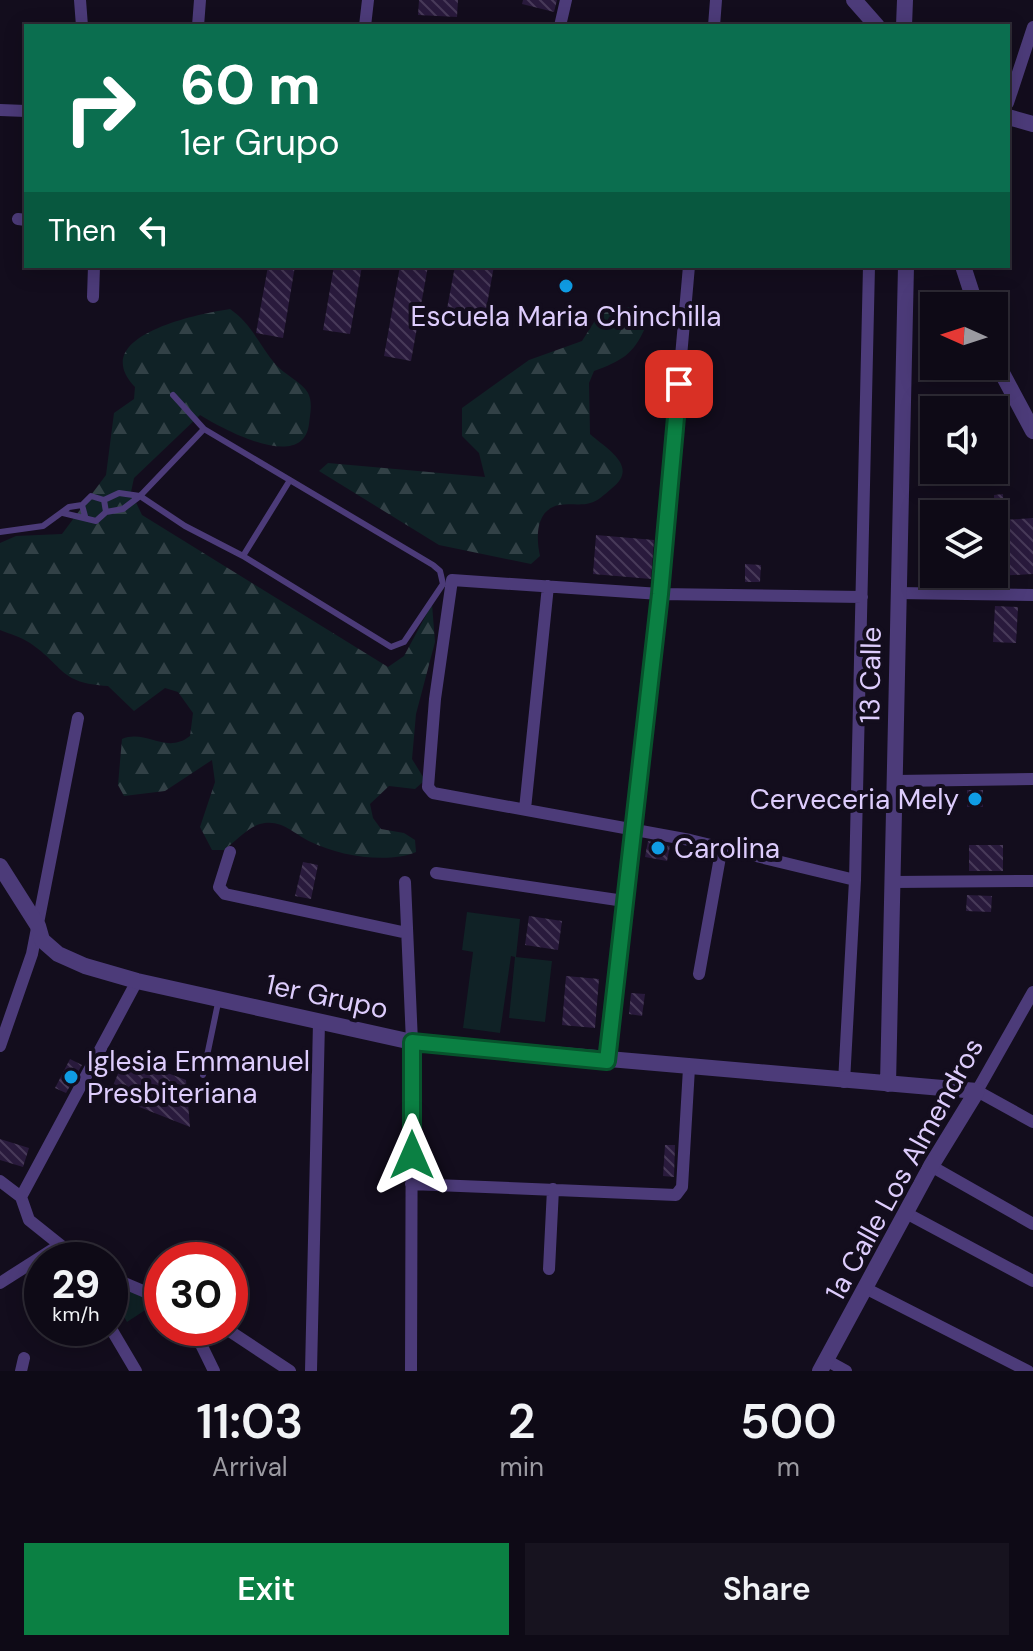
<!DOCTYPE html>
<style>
:root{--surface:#0e0a16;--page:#17131f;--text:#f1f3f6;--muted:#9b9aa1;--line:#2e2b35;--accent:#0b8043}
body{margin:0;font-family:"DM Sans",sans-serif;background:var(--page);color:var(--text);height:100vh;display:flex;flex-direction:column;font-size:30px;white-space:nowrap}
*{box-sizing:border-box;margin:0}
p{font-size:26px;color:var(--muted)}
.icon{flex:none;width:44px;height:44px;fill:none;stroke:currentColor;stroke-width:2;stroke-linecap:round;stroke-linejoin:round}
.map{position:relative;height:1371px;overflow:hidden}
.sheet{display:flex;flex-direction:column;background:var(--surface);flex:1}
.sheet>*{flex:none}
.banner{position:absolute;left:24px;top:24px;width:986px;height:244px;border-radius:0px;box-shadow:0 4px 20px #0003,0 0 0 2px var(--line);background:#0b6e4f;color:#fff;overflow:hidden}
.needle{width:52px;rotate:273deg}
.fabs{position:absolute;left:920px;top:292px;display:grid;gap:16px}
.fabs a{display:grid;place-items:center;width:88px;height:88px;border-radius:0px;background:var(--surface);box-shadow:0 4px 20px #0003,0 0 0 2px var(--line);font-size:40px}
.speed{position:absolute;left:24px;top:1242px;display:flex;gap:16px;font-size:40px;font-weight:700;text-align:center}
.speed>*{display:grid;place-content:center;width:104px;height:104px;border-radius:50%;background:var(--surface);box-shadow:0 4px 20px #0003,0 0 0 2px var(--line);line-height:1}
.speed small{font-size:20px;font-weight:400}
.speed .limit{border:12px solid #d22;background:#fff;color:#111}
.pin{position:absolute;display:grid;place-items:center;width:68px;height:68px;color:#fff;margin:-34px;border-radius:16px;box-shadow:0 4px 12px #0006}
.me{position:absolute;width:88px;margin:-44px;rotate:0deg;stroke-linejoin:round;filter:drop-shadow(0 0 6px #0008)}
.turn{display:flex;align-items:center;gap:28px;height:168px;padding:0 24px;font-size:36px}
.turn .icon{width:104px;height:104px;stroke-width:2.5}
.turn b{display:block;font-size:56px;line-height:68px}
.then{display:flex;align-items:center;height:76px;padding:0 24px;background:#0003;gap:16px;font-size:30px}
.eta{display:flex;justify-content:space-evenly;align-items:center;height:136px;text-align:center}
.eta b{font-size:48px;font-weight:600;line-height:56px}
.action{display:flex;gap:16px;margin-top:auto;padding:16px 24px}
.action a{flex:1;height:92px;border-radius:0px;background:var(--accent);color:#fff;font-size:32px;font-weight:600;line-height:92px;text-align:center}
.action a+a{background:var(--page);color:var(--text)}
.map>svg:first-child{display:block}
.green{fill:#102226}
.forest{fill:url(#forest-firs)}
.building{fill:url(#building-back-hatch)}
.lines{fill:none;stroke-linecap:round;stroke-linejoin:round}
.service{stroke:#4c3b79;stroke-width:6}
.minor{stroke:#4c3b79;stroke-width:12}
.tertiary{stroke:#4c3b79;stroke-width:16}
.route-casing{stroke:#07532c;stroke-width:20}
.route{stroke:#0b8043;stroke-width:14}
.poi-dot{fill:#0f9ce4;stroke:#130d1d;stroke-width:3}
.labels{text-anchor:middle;stroke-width:8;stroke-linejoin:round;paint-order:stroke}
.poi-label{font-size:28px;fill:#ddccfc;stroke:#130d1d;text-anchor:start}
.street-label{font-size:28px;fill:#ddccfc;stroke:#130d1d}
</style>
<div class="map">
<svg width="1033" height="1371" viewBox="0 0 1033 1371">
<defs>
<pattern id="forest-firs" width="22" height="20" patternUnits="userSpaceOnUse" patternTransform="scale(2)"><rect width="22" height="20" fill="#102226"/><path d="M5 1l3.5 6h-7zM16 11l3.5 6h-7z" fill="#324146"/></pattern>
<pattern id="building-back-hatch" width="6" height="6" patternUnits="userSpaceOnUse" patternTransform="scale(2)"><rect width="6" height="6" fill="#291a3c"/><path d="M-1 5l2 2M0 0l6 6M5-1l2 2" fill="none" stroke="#483a59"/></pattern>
</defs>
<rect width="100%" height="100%" fill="#130d1d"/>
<path class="green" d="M 467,912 L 520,919 L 516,957 L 552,961 L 545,1022 L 509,1018 L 515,957 L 511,956 L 500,1033 L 463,1028 L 473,952 L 462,950 Z
M 115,1283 L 154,1299 L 153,1305 L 127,1322 L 110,1293 L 110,1286 Z"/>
<path class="forest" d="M 629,307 L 645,328 C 633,355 621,361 594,371 L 589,383 L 590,434 C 608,450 640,467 611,489 C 605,494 597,502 590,503 C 581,506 569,503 559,505 C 535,510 536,538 540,556 L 531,564 L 439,545 L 319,471 L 328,463 L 485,477 L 479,453 L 462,436 L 462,408 L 529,360 L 582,341 L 603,308 Z
M 230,309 C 251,323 260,346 276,365 C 285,375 302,382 308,393 C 313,403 310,414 309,424 C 303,473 223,429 200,415 L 134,478 L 131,492 L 142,515 L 388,667 L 404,656 L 432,604 L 435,642 L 416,714 L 412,759 L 425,780 L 415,789 L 389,786 L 370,804 L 373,818 L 381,829 L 404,833 L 415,840 L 416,852 C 388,864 339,856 311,842 C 294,834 281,818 260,824 C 247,828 235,842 224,850 L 212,850 L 200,827 L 215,782 L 212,760 L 165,791 L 124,796 L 118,785 L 122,739 C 146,729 166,755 190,736 L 193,713 L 178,692 L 165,688 L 134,711 L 108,686 C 59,683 65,667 30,643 C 21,637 10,634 0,630 L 0,543 L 16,536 L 62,534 L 106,475 L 114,413 L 134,399 L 135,387 C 86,336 198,314 230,309 Z"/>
<path class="building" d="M 419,0 L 458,0 L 457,17 L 418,15 Z
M 523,0 L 557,0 L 554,12 L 522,4 Z
M 268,266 L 295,266 L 283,338 L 256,333 Z
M 334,266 L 362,266 L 350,334 L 323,330 Z
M 400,266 L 428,266 L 411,361 L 384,356 Z
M 455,266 L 494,266 L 484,321 L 446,314 Z
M 1003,494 L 1004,520 L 1033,518 L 1033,574 L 996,576 L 994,495 Z
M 596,535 L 654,540 L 651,579 L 593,574 Z
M 745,564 L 761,565 L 760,582 L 745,582 Z
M 995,606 L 1018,607 L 1016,643 L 993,642 Z
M 967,790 L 983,790 L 983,807 L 967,807 Z
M 648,841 L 670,846 L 667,861 L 645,857 Z
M 969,845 L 1003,845 L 1003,871 L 969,871 Z
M 303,862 L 318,865 L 311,899 L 295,896 Z
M 967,895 L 992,896 L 991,912 L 966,911 Z
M 529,916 L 562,921 L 558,950 L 525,945 Z
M 566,976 L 599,979 L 595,1028 L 562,1025 Z
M 631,993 L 645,994 L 642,1016 L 629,1014 Z
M 125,1057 L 186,1080 L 190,1127 L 109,1095 Z
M 70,1059 L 82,1065 L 66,1093 L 55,1088 Z
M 0,1139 L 29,1148 L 23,1167 L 0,1160 Z
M 665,1145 L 675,1145 L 674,1177 L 663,1176 Z"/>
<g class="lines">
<path class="service" d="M 104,500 L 119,493 L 140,496 L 204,429
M 106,512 L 123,509 L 140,496 L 185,526 L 243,556 L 391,647 L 404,642 L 443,584 L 440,571 L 433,565 L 204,429 L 173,395
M 63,513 L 96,521 L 106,512 L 104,500 L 91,496 L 82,505 L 85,516
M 0,532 L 43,526 L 69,507 L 82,505
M 243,556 L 290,480
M 203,1075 L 218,1003"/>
<path class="minor" d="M 80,0 L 82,26
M 198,26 L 200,0
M 365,26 L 368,0
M 560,26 L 566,0
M 714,26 L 716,0
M 1008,103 L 1033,27
M 0,110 L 26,111
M 18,219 L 26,220
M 93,297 L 94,266
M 897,593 L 1033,595
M 895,781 L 1033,779
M 525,809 L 548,586
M 230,852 L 219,887 L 225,894 L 407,933
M 436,873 L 624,901
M 855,880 L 690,840 L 433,793 L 428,787 L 435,699 L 452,580 L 660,594 L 862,597
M 405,882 L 412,1042 L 411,1371
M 893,882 L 1033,881
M 699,974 L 722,846
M 1033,992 L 977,1091 L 1033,1122
M 0,1046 L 32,954 L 78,718
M 607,1061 L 660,594 L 689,266
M 844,1082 L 855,880 L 869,266
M 931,1166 L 1033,1224
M 0,1181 L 21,1197
M 411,1184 L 676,1195 L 682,1187 L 689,1068
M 906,1213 L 1033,1281
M 79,1260 L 29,1220 L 21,1197 L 137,981
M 549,1269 L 553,1189
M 110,1277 L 162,1299
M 0,1283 L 58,1246
M 865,1288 L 1028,1371
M 110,1327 L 136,1371
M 193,1328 L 214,1371
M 225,1328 L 290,1371
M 826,1360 L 846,1371
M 21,1371 L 24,1358
M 311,1371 L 319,1022"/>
<path class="tertiary" d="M 854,0 L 877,26
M 904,26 L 905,0
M 1008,117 L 1033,124
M 963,266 L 976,306
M 994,358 L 1033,431
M 0,866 L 38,926 L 42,940 L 58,954 L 85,966 L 137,981 L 412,1042 L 977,1091 L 931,1166 L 820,1371
M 888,1084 L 906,266"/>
</g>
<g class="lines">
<defs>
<path id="route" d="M 412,1155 L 412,1042 L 607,1061 L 660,594 L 679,384"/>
</defs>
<use href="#route" class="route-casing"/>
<use href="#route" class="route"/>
</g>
<g class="poi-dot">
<circle cx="566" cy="286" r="8"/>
<circle cx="975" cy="799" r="8"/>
<circle cx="658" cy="848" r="8"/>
<circle cx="71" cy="1077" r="8"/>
</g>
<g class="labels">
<g class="poi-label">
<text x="566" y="326" text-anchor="middle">Escuela Maria Chinchilla</text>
<text x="959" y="809" text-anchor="end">Cerveceria Mely</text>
<text x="674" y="858">Carolina</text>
<text x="87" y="1071">Iglesia Emmanuel<tspan x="87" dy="32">Presbiteriana</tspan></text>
</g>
<g class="street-label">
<text transform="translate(870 675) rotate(-89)" y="10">13 Calle</text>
<text transform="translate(327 996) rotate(12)" y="10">1er Grupo</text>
<text transform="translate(904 1169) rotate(-61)" y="10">1a Calle Los Almendros</text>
</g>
</g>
</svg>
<div class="fabs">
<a><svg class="needle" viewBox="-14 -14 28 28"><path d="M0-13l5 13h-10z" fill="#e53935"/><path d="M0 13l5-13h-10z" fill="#9b9aa1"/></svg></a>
<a><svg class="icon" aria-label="sound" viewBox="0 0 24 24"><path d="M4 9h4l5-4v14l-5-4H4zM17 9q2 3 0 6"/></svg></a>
<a><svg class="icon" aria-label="layers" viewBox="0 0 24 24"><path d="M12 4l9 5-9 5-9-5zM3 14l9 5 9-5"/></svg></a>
</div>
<div class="speed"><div>29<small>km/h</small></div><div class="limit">30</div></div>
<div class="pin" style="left:679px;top:384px;background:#d93025"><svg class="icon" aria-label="arrive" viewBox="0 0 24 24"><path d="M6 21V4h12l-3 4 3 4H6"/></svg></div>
<svg class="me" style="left:412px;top:1155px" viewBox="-20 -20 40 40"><path d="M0-17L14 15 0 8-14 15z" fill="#0b8043" stroke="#fff" stroke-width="4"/></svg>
<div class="banner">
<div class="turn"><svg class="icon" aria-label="right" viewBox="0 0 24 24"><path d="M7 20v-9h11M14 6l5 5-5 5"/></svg><div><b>60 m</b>1er Grupo</div></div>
<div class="then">Then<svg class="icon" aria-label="left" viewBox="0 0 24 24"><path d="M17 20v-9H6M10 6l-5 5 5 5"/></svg></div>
</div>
</div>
<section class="sheet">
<div class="eta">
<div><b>11:03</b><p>Arrival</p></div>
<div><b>2</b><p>min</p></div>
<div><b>500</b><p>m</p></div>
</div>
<div class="action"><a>Exit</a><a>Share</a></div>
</section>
